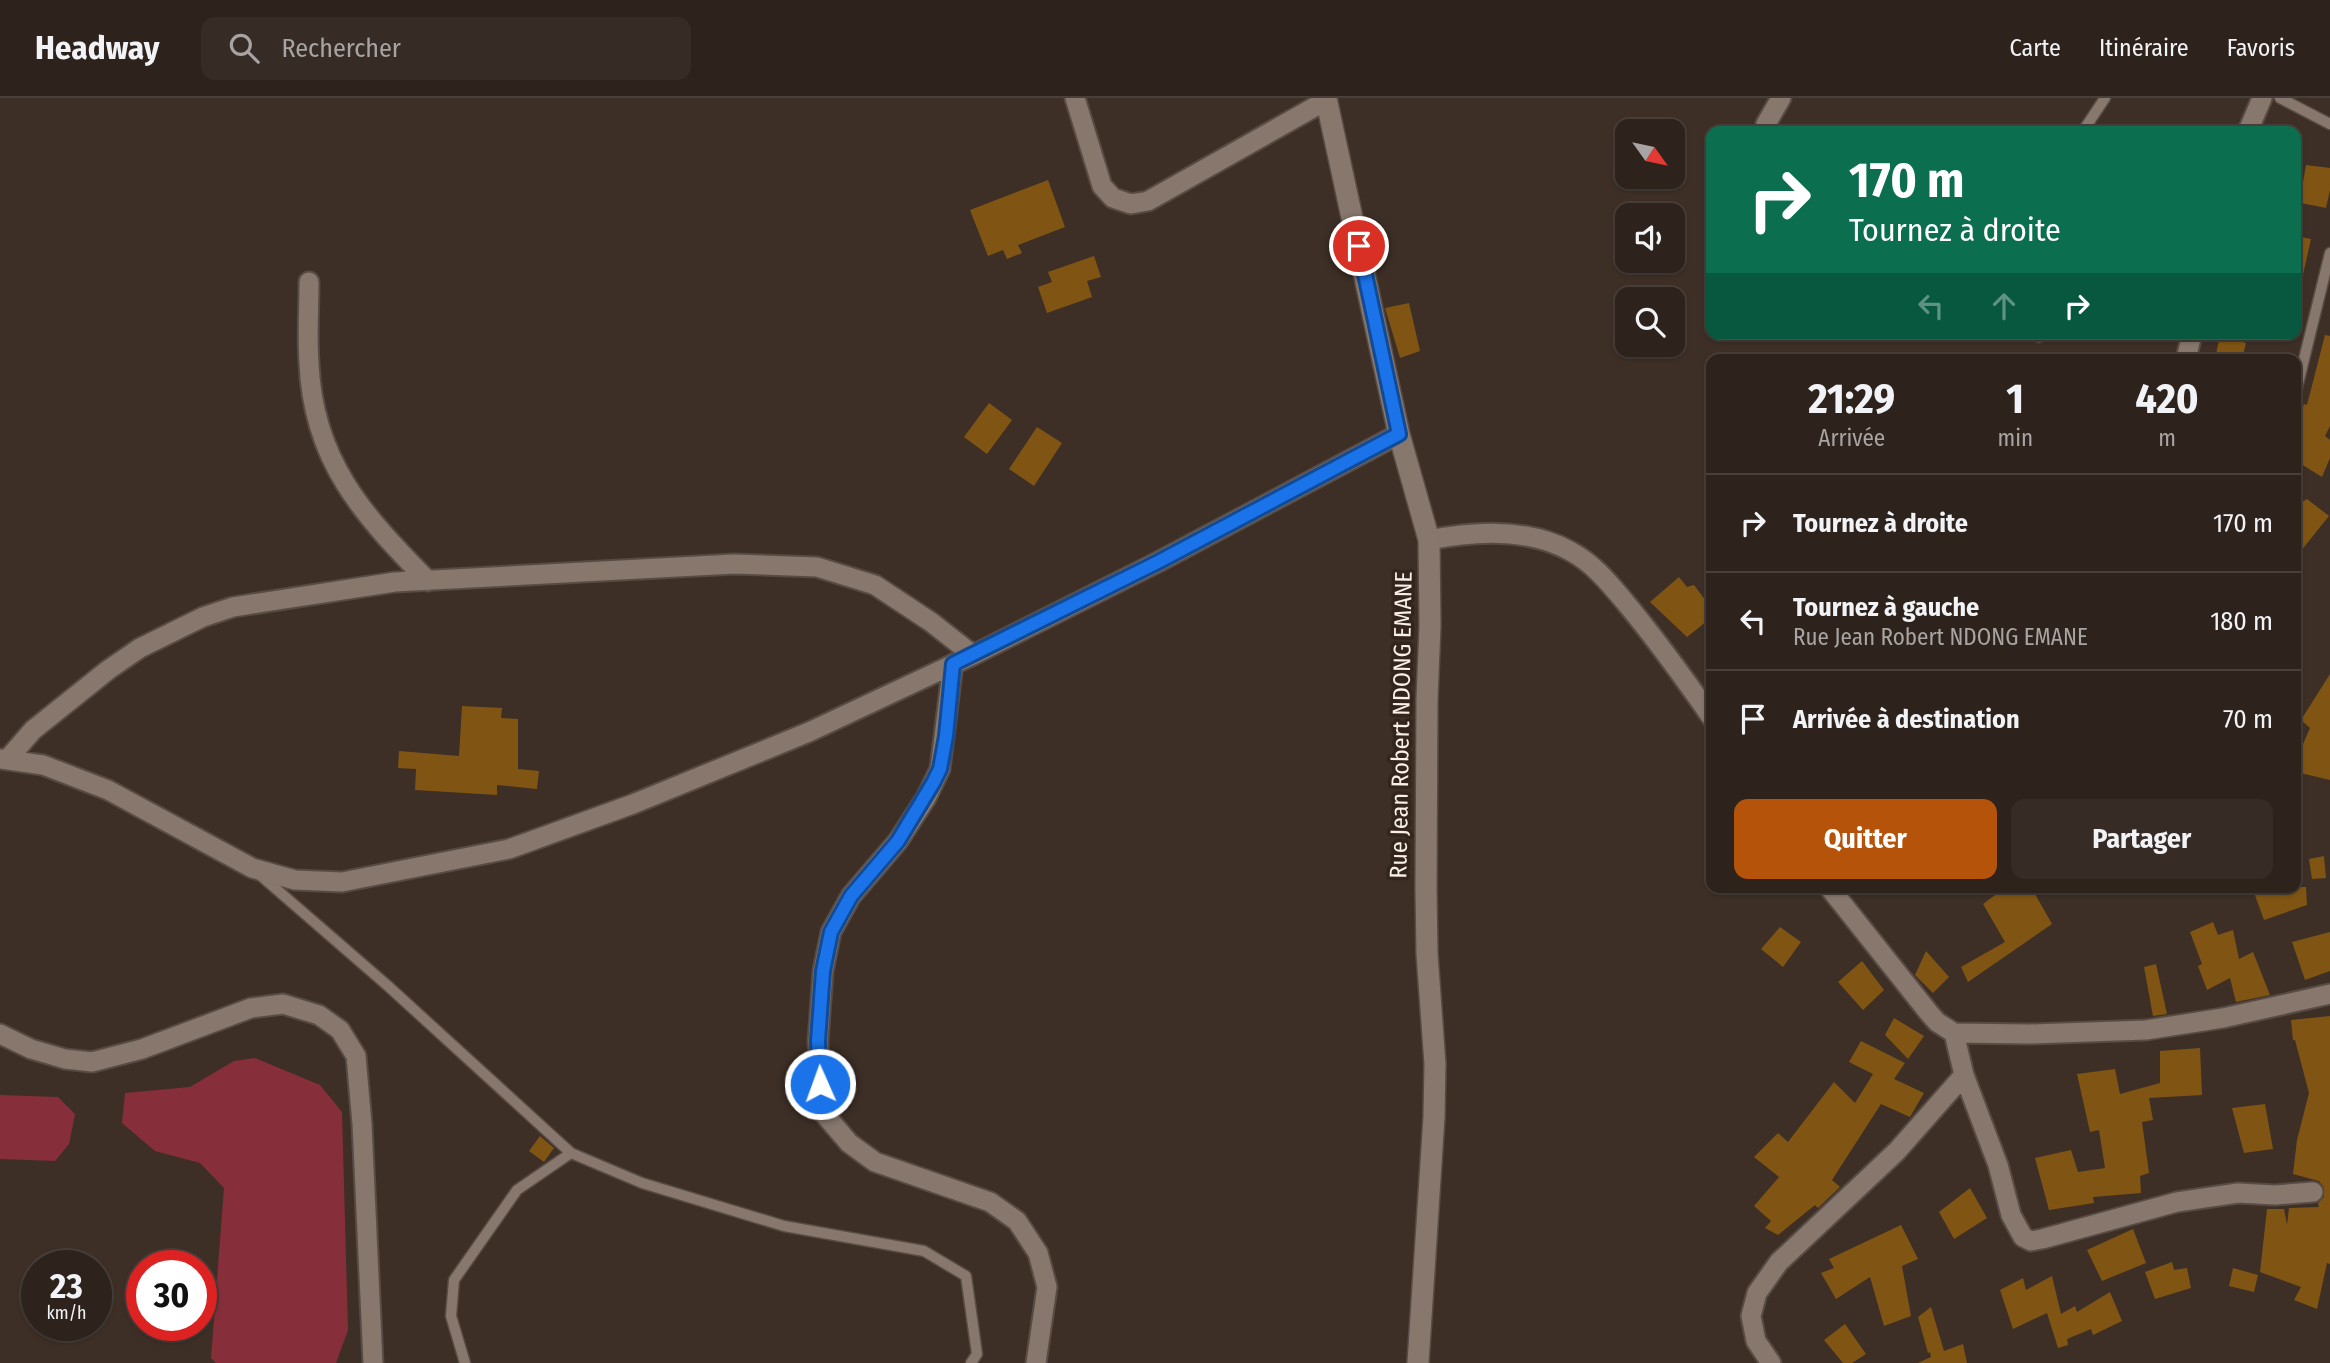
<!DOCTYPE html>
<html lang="fr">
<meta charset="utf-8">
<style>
:root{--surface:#2e231c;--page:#362b25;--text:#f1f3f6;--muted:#a7a4a3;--line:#49403b;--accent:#b45309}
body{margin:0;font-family:"Fira Sans Condensed",sans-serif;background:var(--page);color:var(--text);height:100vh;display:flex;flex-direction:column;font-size:26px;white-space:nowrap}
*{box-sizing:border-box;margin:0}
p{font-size:23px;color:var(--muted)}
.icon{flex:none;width:38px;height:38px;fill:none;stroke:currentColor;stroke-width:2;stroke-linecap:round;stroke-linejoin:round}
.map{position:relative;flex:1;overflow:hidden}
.side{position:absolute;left:1706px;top:256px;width:595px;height:539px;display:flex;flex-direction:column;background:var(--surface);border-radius:14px;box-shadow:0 2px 5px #0004,0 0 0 2px var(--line)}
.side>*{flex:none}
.top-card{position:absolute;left:1706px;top:28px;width:595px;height:214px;border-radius:14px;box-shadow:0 2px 5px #0004,0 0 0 2px var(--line);background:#0b6e4f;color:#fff;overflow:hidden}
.needle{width:46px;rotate:123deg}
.buttons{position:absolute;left:1615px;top:21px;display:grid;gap:14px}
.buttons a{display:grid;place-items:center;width:70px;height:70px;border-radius:14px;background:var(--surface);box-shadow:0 2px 5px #0004,0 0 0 2px var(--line);font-size:35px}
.speed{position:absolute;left:21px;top:1152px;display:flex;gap:14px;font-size:35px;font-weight:700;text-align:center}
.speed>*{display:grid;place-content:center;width:91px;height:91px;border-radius:50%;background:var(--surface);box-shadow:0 2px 5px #0004,0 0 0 2px var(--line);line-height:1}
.speed small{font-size:18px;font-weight:400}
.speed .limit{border:10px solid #d22;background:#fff;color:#111}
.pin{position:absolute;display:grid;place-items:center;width:60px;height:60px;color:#fff;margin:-30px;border:4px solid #fff;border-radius:50%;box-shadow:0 2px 7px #0007}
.me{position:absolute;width:77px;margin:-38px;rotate:358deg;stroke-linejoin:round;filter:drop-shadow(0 0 5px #0008)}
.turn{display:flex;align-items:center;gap:24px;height:147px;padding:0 28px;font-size:32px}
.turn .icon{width:91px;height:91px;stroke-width:2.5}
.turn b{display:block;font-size:49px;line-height:60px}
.lanes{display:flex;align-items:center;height:66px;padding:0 28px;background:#0003;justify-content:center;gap:35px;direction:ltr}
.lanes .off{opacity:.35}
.eta{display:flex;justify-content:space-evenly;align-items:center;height:119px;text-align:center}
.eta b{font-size:42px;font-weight:700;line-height:49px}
.primary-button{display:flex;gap:14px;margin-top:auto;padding:14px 28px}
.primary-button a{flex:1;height:80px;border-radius:14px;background:var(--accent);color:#fff;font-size:28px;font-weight:700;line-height:80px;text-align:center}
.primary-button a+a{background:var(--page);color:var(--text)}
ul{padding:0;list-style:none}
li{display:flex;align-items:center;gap:21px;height:98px;padding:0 28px;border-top:2px solid var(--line)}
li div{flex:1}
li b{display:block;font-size:26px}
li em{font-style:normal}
header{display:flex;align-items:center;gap:42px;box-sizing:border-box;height:98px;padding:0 35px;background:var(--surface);border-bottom:2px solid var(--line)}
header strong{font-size:33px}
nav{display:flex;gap:38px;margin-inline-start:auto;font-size:24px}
.search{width:490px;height:63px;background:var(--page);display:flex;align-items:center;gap:18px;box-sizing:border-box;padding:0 24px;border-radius:14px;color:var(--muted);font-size:26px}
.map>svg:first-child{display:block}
.water{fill:#862f3a}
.building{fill:#805513}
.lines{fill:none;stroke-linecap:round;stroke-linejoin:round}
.service-casing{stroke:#574b43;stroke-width:13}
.minor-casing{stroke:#574b43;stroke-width:23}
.tertiary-casing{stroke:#574b43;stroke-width:24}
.service{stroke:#87776c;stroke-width:10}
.minor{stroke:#87776c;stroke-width:19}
.tertiary{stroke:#87776c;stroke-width:21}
.route-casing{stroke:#114b97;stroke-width:18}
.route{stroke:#1a73e8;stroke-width:12}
.labels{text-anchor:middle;stroke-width:7;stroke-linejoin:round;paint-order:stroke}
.street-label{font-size:24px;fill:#faf0ea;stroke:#33251c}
</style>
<header>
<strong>Headway</strong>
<div class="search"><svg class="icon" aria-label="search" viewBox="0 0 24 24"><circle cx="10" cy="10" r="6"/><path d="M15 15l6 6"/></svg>Rechercher</div>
<nav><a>Carte</a><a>Itinéraire</a><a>Favoris</a></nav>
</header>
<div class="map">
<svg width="2330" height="1265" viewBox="0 0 2330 1265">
<rect width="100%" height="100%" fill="#3d2f26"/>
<path class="water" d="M 255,960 L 320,987 L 342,1014 L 348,1232 L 336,1265 L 216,1265 L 211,1260 L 224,1090 L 200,1065 L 155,1053 L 122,1025 L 125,995 L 190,989 L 234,963 Z
M 0,997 L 58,999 L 75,1016 L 69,1046 L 55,1063 L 0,1061 Z"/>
<path class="building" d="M 2306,67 L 2330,70 L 2330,92 L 2326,110 L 2296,104 L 2296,89 L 2302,90 Z
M 1048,82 L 1065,129 L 1018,147 L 1022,155 L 1007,161 L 1003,152 L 988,158 L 970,112 Z
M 2296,138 L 2311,141 L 2302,181 L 2296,180 Z
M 1094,158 L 1101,179 L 1087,183 L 1092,199 L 1047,215 L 1038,189 L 1052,184 L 1048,174 Z
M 1409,205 L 1420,253 L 1400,260 L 1385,210 Z
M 2220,237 L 2246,245 L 2242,261 L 2215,261 Z
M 2325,237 L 2330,238 L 2330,328 L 2325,338 L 2330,342 L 2330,360 L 2322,379 L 2296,363 L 2296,328 L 2304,306 L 2307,307 Z
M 989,305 L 1012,322 L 987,356 L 964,339 Z
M 1037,329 L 1062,345 L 1034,388 L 1009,371 Z
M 2307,401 L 2329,418 L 2296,459 L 2296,408 Z
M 1679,479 L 1687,489 L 1694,487 L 1712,511 L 1712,519 L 1687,539 L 1650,504 Z
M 2330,576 L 2330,682 L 2296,674 L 2296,662 L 2310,630 L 2301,622 Z
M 462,608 L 502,610 L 501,620 L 518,621 L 518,671 L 539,673 L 537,691 L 497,687 L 497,697 L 415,692 L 416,671 L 398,670 L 399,653 L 459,658 Z
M 2324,758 L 2326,780 L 2312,781 L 2309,761 Z
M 2006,789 L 2031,789 L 2052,826 L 1968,884 L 1961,869 L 2005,844 L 1983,806 Z
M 2252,789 L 2306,789 L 2307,807 L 2264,822 Z
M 2213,824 L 2218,837 L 2233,832 L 2239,861 L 2253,854 L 2270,897 L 2236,904 L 2230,880 L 2207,892 L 2198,868 L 2202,866 L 2190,834 Z
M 1780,829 L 1801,844 L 1783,869 L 1761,851 Z
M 2330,834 L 2330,873 L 2305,882 L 2292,844 Z
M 1926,853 L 1949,879 L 1933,895 L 1915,877 Z
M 1862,863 L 1884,892 L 1863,912 L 1838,884 Z
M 2156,866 L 2167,916 L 2153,918 L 2144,869 Z
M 2330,918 L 2330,1166 L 2327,1165 L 2317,1211 L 2294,1202 L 2301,1189 L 2260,1174 L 2267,1111 L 2284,1111 L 2287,1127 L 2289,1110 L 2319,1109 L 2318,1105 L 2324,1099 L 2323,1088 L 2319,1083 L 2293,1076 L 2297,1042 L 2309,995 L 2295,942 L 2293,942 L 2291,922 Z
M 1894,920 L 1924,938 L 1908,961 L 1885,937 Z
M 1861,943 L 1905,965 L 1894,981 L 1924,995 L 1910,1019 L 1881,1006 L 1832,1082 L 1840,1089 L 1818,1110 L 1815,1107 L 1778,1137 L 1765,1130 L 1771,1123 L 1754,1108 L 1779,1079 L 1754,1059 L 1778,1035 L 1788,1044 L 1834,984 L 1855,1005 L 1873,976 L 1849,964 Z
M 2200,950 L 2202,997 L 2149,1000 L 2153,1022 L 2142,1024 L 2149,1075 L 2140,1078 L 2141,1095 L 2093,1099 L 2094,1105 L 2049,1112 L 2035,1060 L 2071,1052 L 2078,1074 L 2105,1070 L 2099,1032 L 2090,1034 L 2077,976 L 2115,971 L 2120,996 L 2160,985 L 2160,953 Z
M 2265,1006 L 2273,1051 L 2244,1055 L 2232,1010 Z
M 540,1038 L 554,1050 L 544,1064 L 529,1053 Z
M 1970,1090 L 1987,1120 L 1954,1141 L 1939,1114 Z
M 1901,1127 L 1918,1161 L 1902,1168 L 1911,1218 L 1884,1228 L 1870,1179 L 1836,1201 L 1821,1175 L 1834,1170 L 1829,1161 Z
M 2133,1131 L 2146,1165 L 2102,1183 L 2087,1152 Z
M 2172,1164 L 2174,1172 L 2187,1170 L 2191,1190 L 2155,1201 L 2145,1174 Z
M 2233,1170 L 2258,1177 L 2254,1194 L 2229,1188 Z
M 2052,1178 L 2061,1216 L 2075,1208 L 2077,1214 L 2110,1194 L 2122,1223 L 2093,1237 L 2091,1231 L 2067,1241 L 2068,1247 L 2058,1250 L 2047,1215 L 2013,1231 L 2000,1192 L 2023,1180 L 2026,1192 Z
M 1931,1209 L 1944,1253 L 1963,1246 L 1967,1265 L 1918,1265 L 1931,1259 L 1930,1254 L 1928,1255 L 1918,1219 Z
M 1845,1226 L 1866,1256 L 1852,1265 L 1843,1265 L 1824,1242 Z"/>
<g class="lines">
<defs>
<path id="service" d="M 2280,0 L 2330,26
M 2083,33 L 2105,0
M 2039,239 L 2042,236
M 2296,294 L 2330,155
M 260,777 L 388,888 L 571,1055 L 642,1085 L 784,1128 L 924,1153 L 966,1178 L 977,1256 L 971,1265
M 465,1265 L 451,1218 L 454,1182 L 517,1092 L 571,1055"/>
<path id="minor" d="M 1075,0 L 1102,88 L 1113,100 L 1131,106 L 1148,103 L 1327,2
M 1766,26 L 1781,0
M 2248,33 L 2262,0
M 309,184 C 309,211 307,238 309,265 C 313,363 363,417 428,483
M 2186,261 L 2192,236
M 1429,442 C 1474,433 1528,430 1570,453 C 1593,465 1609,485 1625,504 C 1656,541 1684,580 1712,620
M 953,566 L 940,671 L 926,700 L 898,743 L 851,798 L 831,834 L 823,873 L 818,943 L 820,986 L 826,1018 L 849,1045 L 875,1064 L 990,1104 L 1017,1123 L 1038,1155 L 1047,1189 L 1036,1265
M 0,661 L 43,667 L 108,692 L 252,770 L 295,782 L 342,784 L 509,751 L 633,706 L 809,634 L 973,557 L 1158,464 L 1399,336
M 7,662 L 33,632 L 108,572 L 140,550 L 203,519 L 233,509 L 395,484 L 734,466 L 817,469 L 875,487 L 931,524 L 973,557
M 1829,789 L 1929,915 L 1937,924 L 1954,935 L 2030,936 L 2146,932 L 2223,920 L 2330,896
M 1954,935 L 1964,977 L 1998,1067 L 2011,1117 L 2023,1139 L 2031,1143 L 2042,1141 L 2177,1104 L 2238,1095 L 2275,1097 L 2313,1094
M 0,936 L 31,951 L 65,961 L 92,964 L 142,951 L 251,910 L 283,906 L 319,917 L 340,932 L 356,958 L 362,1026 L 373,1265
M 1771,1265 L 1756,1243 L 1751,1218 L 1757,1195 L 1779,1164 L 1897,1053 L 1964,977"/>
<path id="tertiary" d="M 1326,0 L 1399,336 L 1429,442 L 1430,528 L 1427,601 L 1426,791 L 1427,856 L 1435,966 L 1434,1019 L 1418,1265"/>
</defs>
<use href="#service" class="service-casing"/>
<use href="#minor" class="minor-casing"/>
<use href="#tertiary" class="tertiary-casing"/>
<use href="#service" class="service"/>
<use href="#minor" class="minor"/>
<use href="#tertiary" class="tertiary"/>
</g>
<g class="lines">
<defs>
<path id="route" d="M 820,986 L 818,943 L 823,873 L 831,834 L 851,798 L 898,743 L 933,685 L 940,671 L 946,638 L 953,566 L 1158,464 L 1399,336 L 1359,148"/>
</defs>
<use href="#route" class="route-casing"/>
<use href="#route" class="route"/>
</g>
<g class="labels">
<g class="street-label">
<text transform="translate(1401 627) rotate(-89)" y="8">Rue Jean Robert NDONG EMANE</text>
</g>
</g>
</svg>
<div class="buttons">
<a><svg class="needle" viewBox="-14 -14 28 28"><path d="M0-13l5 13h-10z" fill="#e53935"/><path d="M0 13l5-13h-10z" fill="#a7a4a3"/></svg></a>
<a><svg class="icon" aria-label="sound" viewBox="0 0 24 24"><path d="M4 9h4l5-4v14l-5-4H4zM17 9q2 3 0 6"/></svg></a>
<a><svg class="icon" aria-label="search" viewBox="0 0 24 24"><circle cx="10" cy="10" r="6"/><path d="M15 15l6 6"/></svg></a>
</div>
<div class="speed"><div>23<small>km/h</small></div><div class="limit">30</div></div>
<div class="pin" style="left:1359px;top:148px;background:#d93025"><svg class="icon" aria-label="arrive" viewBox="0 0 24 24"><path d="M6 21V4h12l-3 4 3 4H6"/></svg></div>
<svg class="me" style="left:820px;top:986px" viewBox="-20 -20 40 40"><circle r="17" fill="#1a73e8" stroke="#fff" stroke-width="3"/><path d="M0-11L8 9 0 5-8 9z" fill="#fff"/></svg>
<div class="top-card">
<div class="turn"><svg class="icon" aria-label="right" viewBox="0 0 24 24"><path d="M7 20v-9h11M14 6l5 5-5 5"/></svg><div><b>170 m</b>Tournez à droite</div></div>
<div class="lanes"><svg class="icon off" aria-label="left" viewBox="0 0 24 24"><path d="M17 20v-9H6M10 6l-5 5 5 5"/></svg><svg class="icon off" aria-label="ahead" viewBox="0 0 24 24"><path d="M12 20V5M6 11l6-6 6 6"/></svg><svg class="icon" aria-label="right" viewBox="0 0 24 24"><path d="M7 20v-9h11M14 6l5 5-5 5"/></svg></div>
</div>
<section class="side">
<div class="eta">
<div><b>21:29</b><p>Arrivée</p></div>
<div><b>1</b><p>min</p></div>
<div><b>420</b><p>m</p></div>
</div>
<ul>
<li><svg class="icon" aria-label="right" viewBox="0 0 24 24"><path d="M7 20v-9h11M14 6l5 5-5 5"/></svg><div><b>Tournez à droite</b></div><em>170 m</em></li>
<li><svg class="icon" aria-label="left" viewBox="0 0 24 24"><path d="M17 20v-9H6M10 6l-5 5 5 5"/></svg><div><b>Tournez à gauche</b><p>Rue Jean Robert NDONG EMANE</p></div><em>180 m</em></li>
<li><svg class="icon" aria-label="arrive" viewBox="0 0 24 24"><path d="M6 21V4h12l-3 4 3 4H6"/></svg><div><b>Arrivée à destination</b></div><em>70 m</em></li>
</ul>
<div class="primary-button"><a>Quitter</a><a>Partager</a></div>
</section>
</div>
